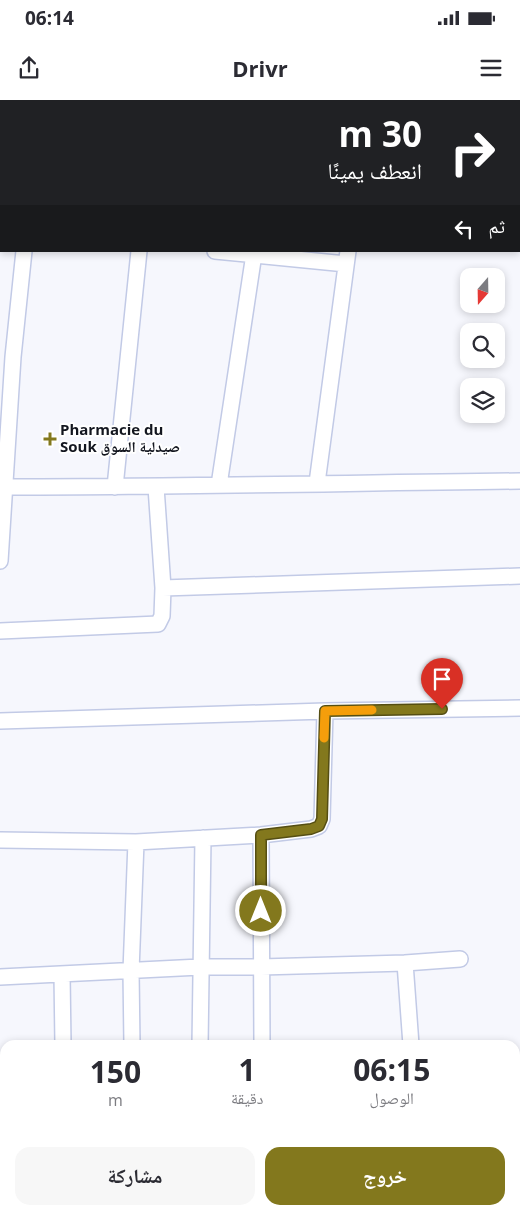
<!DOCTYPE html>
<html lang="ar">
<meta charset="utf-8">
<style>
:root{--surface:#fff;--page:#f7f7f7;--text:#2b2b33;--muted:#7c7c81;--accent:#83781d}
body{margin:0;font-family:"Open Sans","Noto Naskh Arabic",sans-serif;background:var(--page);color:var(--text);direction:rtl;height:100vh;display:flex;flex-direction:column;font-size:19px;white-space:nowrap}
*{box-sizing:border-box;margin:0}
p{font-size:16px;color:var(--muted)}
.icon{flex:none;width:28px;height:28px;fill:none;stroke:currentColor;stroke-width:2;stroke-linecap:round;stroke-linejoin:round}
.map{position:relative;flex:1;overflow:hidden;direction:ltr}
.sheet{position:absolute;left:0px;top:940px;width:520px;height:175px;display:flex;flex-direction:column;background:var(--surface);border-radius:15px 15px 0 0;box-shadow:0 2px 8px #0003;direction:rtl}
.sheet>*{flex:none}
.guide{position:absolute;left:0px;top:0px;width:520px;height:152px;box-shadow:0 2px 8px #0003;direction:rtl;background:#202124;color:#fff;overflow:hidden}
.needle{width:32px;rotate:200deg}
.tools{position:absolute;left:460px;top:168px;display:grid;gap:10px}
.tools a{display:grid;place-items:center;width:45px;height:45px;border-radius:10px;background:var(--surface);box-shadow:0 2px 8px #0003;font-size:25px}
.pin{position:absolute;display:grid;place-items:center;width:42px;height:42px;color:#fff;margin:-51px -21px;border-radius:50% 50% 50% 0;rotate:-45deg;box-shadow:0 0 5px #0007}
.pin .icon{rotate:45deg}
.me{position:absolute;width:55px;margin:-28px;rotate:0deg;stroke-linejoin:round;filter:drop-shadow(0 0 4px #0008)}
.turn{display:flex;align-items:center;gap:18px;height:105px;padding:0 15px;font-size:22px}
.turn .icon{width:65px;height:65px;stroke-width:2.5}
.turn b{display:block;font-size:35px;line-height:42px}
.then{display:flex;align-items:center;height:48px;padding:0 15px;background:#0003;gap:10px;font-size:19px}
.eta{display:flex;justify-content:space-evenly;align-items:center;height:85px;text-align:center}
.eta b{font-size:30px;font-weight:700;line-height:35px}
.button{display:flex;gap:10px;margin-top:auto;padding:10px 15px}
.button a{flex:1;height:58px;border-radius:15px;background:var(--accent);color:#fff;font-size:20px;font-weight:700;line-height:58px;text-align:center}
.button a+a{background:var(--page);color:var(--text)}
.status{display:flex;justify-content:space-between;align-items:center;height:35px;padding:0 25px;background:var(--surface);direction:ltr}
.status svg{height:14px;fill:currentColor}
header{display:flex;justify-content:space-between;align-items:center;height:65px;padding:0 15px;background:var(--surface);font-size:22px;font-weight:700}
.map>svg:first-child{display:block}
.built{fill:#e8ecfb}
.green{fill:#bcc6e8}
.lines{fill:none;stroke-linecap:round;stroke-linejoin:round}
.minor-casing{stroke:#c2cae6;stroke-width:18}
.secondary-casing{stroke:#c2cae6;stroke-width:22}
.minor{stroke:#fff;stroke-width:15}
.secondary{stroke:#fff;stroke-width:20}
.route-casing{stroke:#554e13;stroke-width:12}
.route{stroke:#83781d;stroke-width:9}
.slow{stroke:#f59e0b;stroke-width:9}
.poi-dot{fill:#83781d;stroke:#fff;stroke-width:2}
.labels{text-anchor:middle;stroke-width:4;stroke-linejoin:round;paint-order:stroke}
.poi-label{font-size:15px;font-weight:bold;fill:#13161f;stroke:#fff;text-anchor:start}
</style>
<div class="status"><b>06:14</b><svg viewBox="0 0 49 12"><path d="M0 12V9h3v3zM5 12V6h3v6zM10 12V3h3v9zM15 12V0h3v12zM26 1h20v11H26zM47 4h2v5h-2z"/></svg></div>
<header><svg class="icon" aria-label="menu" viewBox="0 0 24 24"><path d="M4 6h16M4 12h16M4 18h16"/></svg>Drivr<svg class="icon" aria-label="share" viewBox="0 0 24 24"><path d="M12 15V3M7 8l5-5 5 5M5 13v7h14v-7"/></svg></header>
<div class="map">
<svg width="520" height="1115" viewBox="0 0 520 1115">
<rect width="100%" height="100%" fill="#f6f7fd"/>
<path class="built" d="M 25,1110 L 154,1110 L 154,1115 L 25,1115 Z"/>
<path class="green" d="M 0,1030 C 6,1040 7,1049 0,1058 Z"/>
<g class="lines">
<defs>
<path id="minor" d="M 39,1 L 40,0
M 487,1 L 487,0
M 519,105 L 520,105
M 215,151 L 346,164
M 317,383 L 348,151
M 219,385 L 254,154
M 4,387 C 176,387 348,383 520,381
M 115,387 L 139,151
M 156,387 L 163,488 L 520,476
M 0,461 L 13,257 L 24,151
M 0,531 L 158,524 L 162,516 L 163,488
M 0,621 L 325,611 L 520,608
M 261,735 L 262,945
M 0,740 L 136,742 L 261,735 L 311,729 L 319,726 L 322,719 L 325,611
M 405,863 L 411,945
M 62,874 L 63,945
M 0,877 L 200,867 L 261,867 L 405,863 L 460,859
M 132,945 L 131,871 L 136,742
M 200,945 L 203,738
M 276,1110 L 276,1115"/>
<path id="secondary" d="M 0,1016 L 5,1019
M 515,1048 L 520,1048
M 0,1073 L 5,1070"/>
</defs>
<use href="#minor" class="minor-casing"/>
<use href="#secondary" class="secondary-casing"/>
<use href="#minor" class="minor"/>
<use href="#secondary" class="secondary"/>
</g>
<g class="lines">
<defs>
<path id="route" d="M 261,811 L 261,735 L 311,729 L 319,726 L 322,719 L 325,611 L 442,609"/>
</defs>
<use href="#route" class="route-casing"/>
<use href="#route" class="route"/>
<path class="slow" d="M 324,638 L 325,611 L 372,610"/>
</g>
<path class="poi-dot" d="M47.5 331.5h5v5h5v5h-5v5h-5v-5h-5v-5h5z"/>
<g class="labels">
<g class="poi-label">
<text x="60" y="335">Pharmacie du<tspan x="60" dy="17">Souk صيدلية السوق</tspan></text>
</g>
</g>
</svg>
<div class="tools">
<a><svg class="needle" viewBox="-14 -14 28 28"><path d="M0-13l5 13h-10z" fill="#e53935"/><path d="M0 13l5-13h-10z" fill="#7c7c81"/></svg></a>
<a><svg class="icon" aria-label="search" viewBox="0 0 24 24"><circle cx="10" cy="10" r="6"/><path d="M15 15l6 6"/></svg></a>
<a><svg class="icon" aria-label="layers" viewBox="0 0 24 24"><path d="M12 4l9 5-9 5-9-5zM3 14l9 5 9-5"/></svg></a>
</div>
<div class="pin" style="left:442px;top:609px;background:#d93025"><svg class="icon" aria-label="arrive" viewBox="0 0 24 24"><path d="M6 21V4h12l-3 4 3 4H6"/></svg></div>
<svg class="me" style="left:261px;top:811px" viewBox="-20 -20 40 40"><circle r="17" fill="#83781d" stroke="#fff" stroke-width="3"/><path d="M0-11L8 9 0 5-8 9z" fill="#fff"/></svg>
<div class="guide">
<div class="turn"><svg class="icon" aria-label="right" viewBox="0 0 24 24"><path d="M7 20v-9h11M14 6l5 5-5 5"/></svg><div><b>30 m</b>انعطف يمينًا</div></div>
<div class="then">ثم<svg class="icon" aria-label="left" viewBox="0 0 24 24"><path d="M17 20v-9H6M10 6l-5 5 5 5"/></svg></div>
</div>
<section class="sheet">
<div class="eta">
<div><b>06:15</b><p>الوصول</p></div>
<div><b>1</b><p>دقيقة</p></div>
<div><b>150</b><p>m</p></div>
</div>
<div class="button"><a>خروج</a><a>مشاركة</a></div>
</section>
</div>
